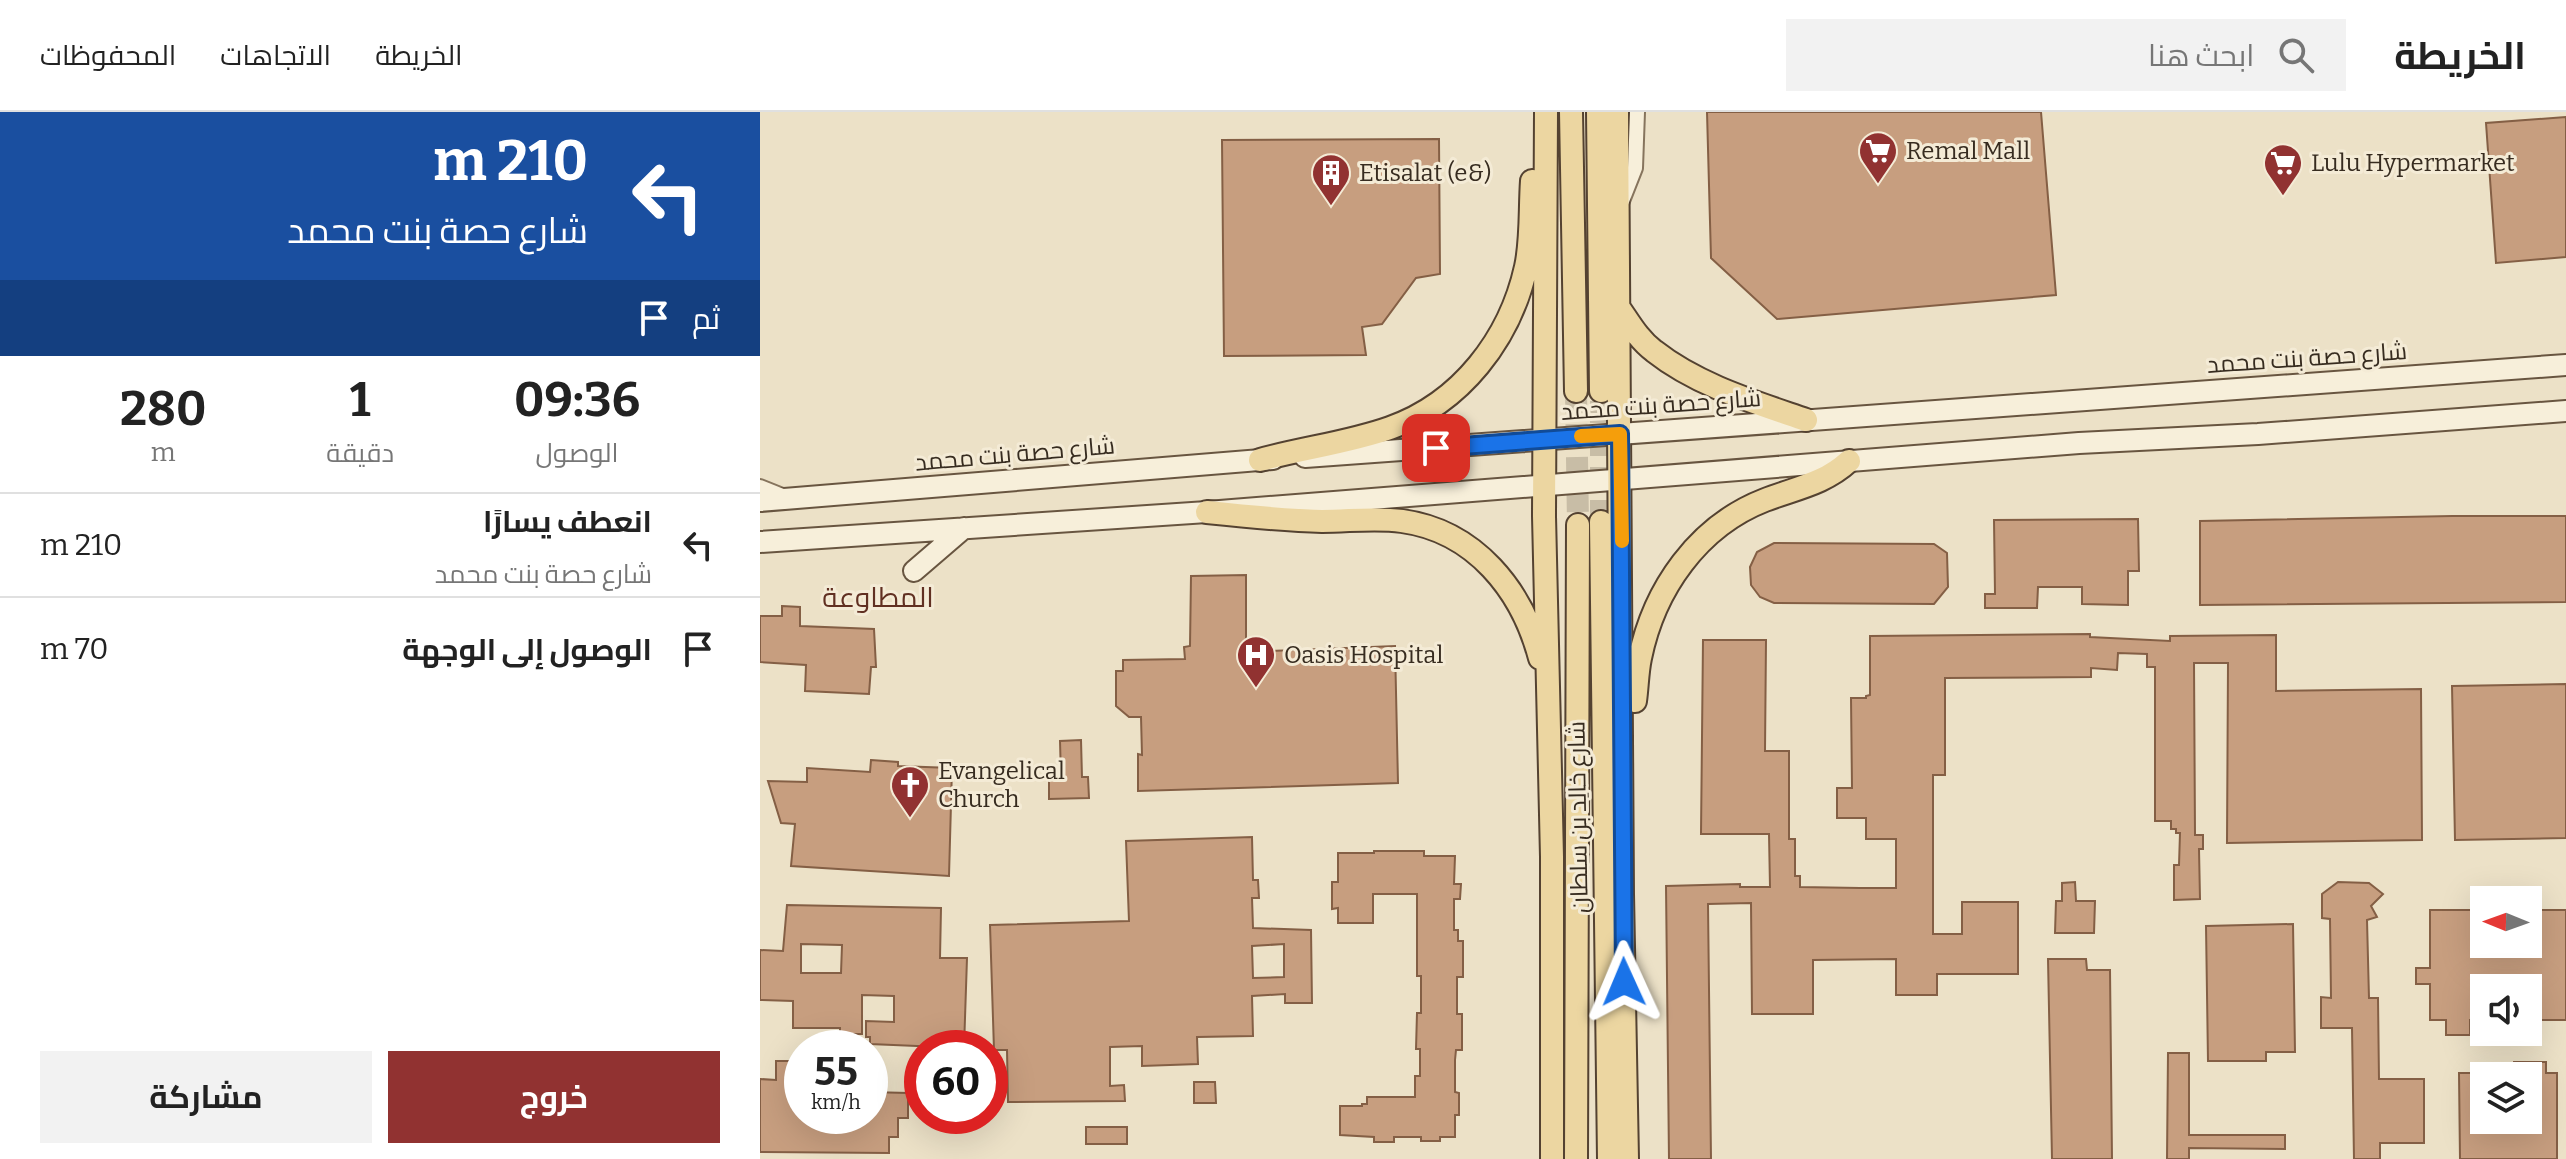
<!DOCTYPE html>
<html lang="ar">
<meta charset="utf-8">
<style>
:root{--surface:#fff;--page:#f2f2f2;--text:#222;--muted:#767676;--line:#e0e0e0;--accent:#913231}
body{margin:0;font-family:Bitter,Cairo,serif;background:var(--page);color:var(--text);direction:rtl;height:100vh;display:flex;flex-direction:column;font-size:30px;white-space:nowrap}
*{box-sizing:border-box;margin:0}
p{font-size:26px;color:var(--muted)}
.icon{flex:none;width:44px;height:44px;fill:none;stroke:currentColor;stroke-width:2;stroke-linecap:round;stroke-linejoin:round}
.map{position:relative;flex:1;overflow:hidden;direction:ltr}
.panel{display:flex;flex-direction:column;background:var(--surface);width:760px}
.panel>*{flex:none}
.guide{background:#1a4fa0;color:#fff;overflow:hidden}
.needle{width:52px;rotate:271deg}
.fabs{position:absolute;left:1710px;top:774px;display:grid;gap:16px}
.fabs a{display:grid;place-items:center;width:72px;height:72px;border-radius:0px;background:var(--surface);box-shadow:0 8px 32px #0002;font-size:40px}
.speed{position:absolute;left:24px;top:918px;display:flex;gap:16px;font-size:40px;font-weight:700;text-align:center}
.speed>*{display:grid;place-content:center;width:104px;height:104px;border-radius:50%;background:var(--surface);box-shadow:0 8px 32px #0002;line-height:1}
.speed small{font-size:20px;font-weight:400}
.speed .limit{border:12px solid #d22;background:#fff;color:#111}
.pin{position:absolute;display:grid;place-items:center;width:68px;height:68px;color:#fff;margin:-34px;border-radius:16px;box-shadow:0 4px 12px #0006}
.me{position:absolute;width:88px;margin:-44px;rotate:359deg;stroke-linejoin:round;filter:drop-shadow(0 0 6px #0008)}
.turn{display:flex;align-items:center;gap:28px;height:168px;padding:0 40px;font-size:36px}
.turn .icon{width:104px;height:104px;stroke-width:2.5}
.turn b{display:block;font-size:56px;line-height:68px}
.then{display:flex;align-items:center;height:76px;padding:0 40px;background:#0003;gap:16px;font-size:30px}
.eta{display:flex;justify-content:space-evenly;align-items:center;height:136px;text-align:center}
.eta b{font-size:48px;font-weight:700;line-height:56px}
.primary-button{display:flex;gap:16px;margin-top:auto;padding:16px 40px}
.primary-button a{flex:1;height:92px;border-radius:0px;background:var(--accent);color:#fff;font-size:32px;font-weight:700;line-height:92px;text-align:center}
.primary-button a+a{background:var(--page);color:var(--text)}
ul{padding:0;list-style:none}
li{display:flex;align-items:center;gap:24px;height:104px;padding:0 40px;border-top:2px solid var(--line)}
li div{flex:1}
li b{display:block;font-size:30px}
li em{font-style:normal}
header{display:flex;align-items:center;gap:48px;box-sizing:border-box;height:112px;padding:0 40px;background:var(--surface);border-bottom:2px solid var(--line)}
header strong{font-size:38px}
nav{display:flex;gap:44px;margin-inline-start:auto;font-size:28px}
.search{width:560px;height:72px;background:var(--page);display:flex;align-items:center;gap:20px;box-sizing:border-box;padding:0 28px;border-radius:0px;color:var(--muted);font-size:30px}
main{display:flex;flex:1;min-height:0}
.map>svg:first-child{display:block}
.building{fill:#c79e7f;stroke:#845f45;stroke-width:2;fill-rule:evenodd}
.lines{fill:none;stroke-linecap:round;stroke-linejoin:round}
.primary-tunnel{stroke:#c8bda6;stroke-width:22;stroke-dasharray:22 11;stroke-linecap:butt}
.street-casing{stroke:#86745d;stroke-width:18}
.secondary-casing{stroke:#685540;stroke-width:24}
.primary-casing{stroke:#544231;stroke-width:26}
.street{stroke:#f7efda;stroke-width:14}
.secondary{stroke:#f7efda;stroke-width:20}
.primary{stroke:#ecd6a1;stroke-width:22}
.route-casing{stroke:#114b97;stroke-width:20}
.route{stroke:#1a73e8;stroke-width:14}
.slow{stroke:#f59e0b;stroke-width:14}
.labels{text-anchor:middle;stroke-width:6;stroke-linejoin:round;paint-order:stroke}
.poi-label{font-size:24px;fill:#372c20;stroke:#f4ebd6;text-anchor:start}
.street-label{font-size:24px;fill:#372c20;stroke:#f4ebd6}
.quarter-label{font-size:28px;fill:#613022;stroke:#f4ebd6}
</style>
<header>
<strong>الخريطة</strong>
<div class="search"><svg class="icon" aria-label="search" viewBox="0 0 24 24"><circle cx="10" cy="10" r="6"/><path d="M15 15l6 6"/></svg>ابحث هنا</div>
<nav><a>الخريطة</a><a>الاتجاهات</a><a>المحفوظات</a></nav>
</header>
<main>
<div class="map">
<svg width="1806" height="1047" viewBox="0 0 1806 1047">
<rect width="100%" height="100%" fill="#ece1c7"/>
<path class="building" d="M 947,0 L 1281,0 L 1296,183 L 1017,207 L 951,146 Z
M 1806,5 L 1806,145 L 1736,151 L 1726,11 Z
M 679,27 L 680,162 L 656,166 L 622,212 L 602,215 L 606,243 L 464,244 L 462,28 Z
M 1692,404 L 1806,404 L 1806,490 L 1440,493 L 1440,409 Z
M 1378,407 L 1379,459 L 1368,459 L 1368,493 L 1322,492 L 1322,475 L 1278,475 L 1277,496 L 1225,496 L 1225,482 L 1235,482 L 1234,408 Z
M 1014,431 L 1174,432 L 1187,441 L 1188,475 L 1174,492 L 1014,491 L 1000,485 L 991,473 L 990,455 L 997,440 Z
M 486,463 L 486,540 L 635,534 L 638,671 L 378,679 L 378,642 L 382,643 L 381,605 L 369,605 L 356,594 L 356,559 L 363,559 L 363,548 L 425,547 L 424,535 L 430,534 L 431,464 Z
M 22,494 L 40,495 L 40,514 L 114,517 L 116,555 L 111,555 L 109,582 L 45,579 L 46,553 L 0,550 L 0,504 L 22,504 Z
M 1330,522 L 1330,525 L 1410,529 L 1410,524 L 1516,523 L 1516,579 L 1661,577 L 1662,728 L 1467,731 L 1468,551 L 1434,551 L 1435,723 L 1443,723 L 1443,737 L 1439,737 L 1440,787 L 1414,788 L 1414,753 L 1419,753 L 1420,721 L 1416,721 L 1416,717 L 1411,717 L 1411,709 L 1395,709 L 1395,555 L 1387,555 L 1387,542 L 1358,541 L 1357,558 L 1331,556 L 1331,565 L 1185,566 L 1185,663 L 1173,663 L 1173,822 L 1202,822 L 1202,790 L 1258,790 L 1258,862 L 1177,862 L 1177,883 L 1136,883 L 1136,847 L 1053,848 L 1053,902 L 992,902 L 991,791 L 948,792 L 951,1047 L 909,1047 L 906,774 L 980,772 L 980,775 L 1010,775 L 1009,722 L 941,722 L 943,528 L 1006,528 L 1005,639 L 1029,639 L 1029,727 L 1035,727 L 1035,764 L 1040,764 L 1040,775 L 1100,776 L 1136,776 L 1136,727 L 1106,727 L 1106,706 L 1077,706 L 1077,676 L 1092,676 L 1091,586 L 1106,586 L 1106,584 L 1110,583 L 1110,524 Z
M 1806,572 L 1806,726 L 1695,728 L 1692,574 Z
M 321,628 L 322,665 L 328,665 L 329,686 L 289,687 L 289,666 L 301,666 L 300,629 Z
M 111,648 L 138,650 L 138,654 L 192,656 L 189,764 L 31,754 L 35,712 L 21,711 L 8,669 L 47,670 L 47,656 L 110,660 Z
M 492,725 L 493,768 L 498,768 L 499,786 L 492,786 L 493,816 L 551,818 L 552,891 L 525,891 L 525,882 L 492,884 L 493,924 L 437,925 L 438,952 L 382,954 L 382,934 L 350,935 L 350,974 L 364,973 L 365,989 L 248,990 L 247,938 L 234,938 L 230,813 L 369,809 L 366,729 ZM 524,832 L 524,865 L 493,866 L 492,834 Z
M 614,739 L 664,739 L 664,744 L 695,744 L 694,772 L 701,772 L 700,787 L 694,787 L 694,818 L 698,818 L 698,829 L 703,829 L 703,865 L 697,865 L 697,902 L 702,902 L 702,938 L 696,938 L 695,948 L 695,980 L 699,981 L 699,1003 L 695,1003 L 695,1025 L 680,1025 L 680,1029 L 661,1029 L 661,1025 L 634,1025 L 634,1030 L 614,1030 L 614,1025 L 580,1023 L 580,994 L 602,994 L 602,992 L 607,992 L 607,985 L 655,985 L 655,964 L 660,964 L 660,937 L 656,937 L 657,901 L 661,901 L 661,864 L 657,864 L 657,782 L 613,782 L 613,811 L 578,811 L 578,796 L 572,797 L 572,770 L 578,770 L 578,741 L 614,741 Z
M 1315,770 L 1316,789 L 1335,789 L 1334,821 L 1295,821 L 1296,789 L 1302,789 L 1302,771 Z
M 1578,770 L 1609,771 L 1623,782 L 1611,794 L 1617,805 L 1607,808 L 1609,886 L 1618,886 L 1619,967 L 1664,967 L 1664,1031 L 1620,1031 L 1620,1047 L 1594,1047 L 1592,916 L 1561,916 L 1561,885 L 1571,886 L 1570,807 L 1562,806 L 1562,782 Z
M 27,793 L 181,796 L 180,846 L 207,846 L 204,936 L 110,932 L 110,925 L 106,925 L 106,909 L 134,910 L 134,884 L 102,883 L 102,922 L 80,922 L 80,916 L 33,916 L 33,889 L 0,888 L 0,838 L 23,839 ZM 41,832 L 82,833 L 81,861 L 41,861 Z
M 1670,798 L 1724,798 L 1724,832 L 1768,832 L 1768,798 L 1806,798 L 1806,908 L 1768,908 L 1768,876 L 1724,876 L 1724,908 L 1710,908 L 1710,923 L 1686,923 L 1686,908 L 1670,908 L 1670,872 L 1656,872 L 1656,856 L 1670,856 Z
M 1533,812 L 1535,940 L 1506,940 L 1506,949 L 1448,949 L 1446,814 Z
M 1288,847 L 1326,847 L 1327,858 L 1350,858 L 1352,1047 L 1292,1047 Z
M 1408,941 L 1429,941 L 1429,1023 L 1525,1023 L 1525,1037 L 1429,1036 L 1429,1047 L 1407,1047 Z
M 16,949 L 42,949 L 42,1004 L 110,1004 L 110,980 L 148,981 L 148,1006 L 138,1006 L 138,1025 L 129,1025 L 129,1041 L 0,1040 L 0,967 L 16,968 Z
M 1754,950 L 1786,950 L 1786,961 L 1797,961 L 1797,1047 L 1700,1047 L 1699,961 L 1724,961 L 1724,1008 L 1768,1008 L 1768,964 L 1753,964 Z
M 434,970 L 455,970 L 456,991 L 434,991 Z
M 326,1015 L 367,1015 L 367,1032 L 326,1032 Z"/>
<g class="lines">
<path class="primary-tunnel" d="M 816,279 L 818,413
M 841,410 L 841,279"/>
<defs>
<path id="street" d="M 860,94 L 875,56 L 877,0
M 0,375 L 25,385"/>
<path id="secondary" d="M 545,345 L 1806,253
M 0,389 L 513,347
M 0,430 L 447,400 L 1319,331 L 1498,322 L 1806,299
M 154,459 L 204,416"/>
<path id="primary" d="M 786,0 L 784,404 L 792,745 L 792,1047
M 811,0 L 816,279
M 838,0 L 841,279
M 857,0 L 862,782 L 867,1047
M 859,196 C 870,212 879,228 894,239 C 937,273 994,290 1046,308
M 500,348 C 543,336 588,331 630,316 C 701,291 750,227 766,155 C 772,128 770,97 772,69
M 447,400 C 485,404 524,408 562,409 C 589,409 615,405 642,409 C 715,419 762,478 780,546
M 841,410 L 849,1047
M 875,589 C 877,575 877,560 880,546 C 894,477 938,414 1005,388 C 1036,376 1064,372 1089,349
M 816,1047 L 818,413"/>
</defs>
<use href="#street" class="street-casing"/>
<use href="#secondary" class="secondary-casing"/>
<use href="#primary" class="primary-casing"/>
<use href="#street" class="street"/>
<use href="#secondary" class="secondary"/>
<use href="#primary" class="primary"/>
</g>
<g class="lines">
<defs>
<path id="route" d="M 676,336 L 860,322 L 864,870"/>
</defs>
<use href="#route" class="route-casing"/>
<use href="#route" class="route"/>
<path class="slow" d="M 821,324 L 860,322 L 862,429"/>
</g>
<defs>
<symbol id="supermarket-pin" viewBox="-11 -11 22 30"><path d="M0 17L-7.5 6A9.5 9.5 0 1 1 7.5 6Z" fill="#913231" stroke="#f4ebd6"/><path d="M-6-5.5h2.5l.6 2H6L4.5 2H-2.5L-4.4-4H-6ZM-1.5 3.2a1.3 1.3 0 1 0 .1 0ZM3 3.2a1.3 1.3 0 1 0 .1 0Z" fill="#fff"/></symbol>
<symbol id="building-pin" viewBox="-11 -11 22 30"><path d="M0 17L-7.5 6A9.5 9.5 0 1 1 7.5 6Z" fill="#913231" stroke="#f4ebd6"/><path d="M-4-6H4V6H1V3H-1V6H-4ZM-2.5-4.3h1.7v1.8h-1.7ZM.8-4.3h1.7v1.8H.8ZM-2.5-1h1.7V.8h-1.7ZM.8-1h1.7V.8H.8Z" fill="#fff"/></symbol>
<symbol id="hospital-pin" viewBox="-11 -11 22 30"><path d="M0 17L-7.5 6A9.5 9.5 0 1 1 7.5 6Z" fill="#913231" stroke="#f4ebd6"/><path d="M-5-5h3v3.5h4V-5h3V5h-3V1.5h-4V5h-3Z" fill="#fff"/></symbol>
<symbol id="church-pin" viewBox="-11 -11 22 30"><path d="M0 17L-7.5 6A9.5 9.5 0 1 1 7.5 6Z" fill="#913231" stroke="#f4ebd6"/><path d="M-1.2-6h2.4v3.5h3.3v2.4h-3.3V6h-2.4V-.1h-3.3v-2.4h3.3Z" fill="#fff"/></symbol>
</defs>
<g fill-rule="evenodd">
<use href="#supermarket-pin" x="1096" y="17" width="44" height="60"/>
<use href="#supermarket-pin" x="1501" y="29" width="44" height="60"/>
<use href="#building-pin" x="549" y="39" width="44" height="60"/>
<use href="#hospital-pin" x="474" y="521" width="44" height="60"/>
<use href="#church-pin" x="128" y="651" width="44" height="60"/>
</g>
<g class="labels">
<g class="poi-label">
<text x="1146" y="47">Remal Mall</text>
<text x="1551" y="59">Lulu Hypermarket</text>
<text x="599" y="69">Etisalat (e&amp;)</text>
<text x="524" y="551">Oasis Hospital</text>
<text x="178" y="667">Evangelical<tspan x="178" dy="28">Church</tspan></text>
</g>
<g class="street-label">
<text transform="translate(1547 246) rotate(-4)" y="8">شارع حصة بنت محمد</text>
<text transform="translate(901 293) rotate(-4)" y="8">شارع حصة بنت محمد</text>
<text transform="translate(255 342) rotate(-5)" y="8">شارع حصة بنت محمد</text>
<text transform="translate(818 705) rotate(-91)" y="8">شارع خالِد بن سلطان</text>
</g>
<g class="quarter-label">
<text x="118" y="495">المطاوعة</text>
</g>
</g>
</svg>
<div class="fabs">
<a><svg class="needle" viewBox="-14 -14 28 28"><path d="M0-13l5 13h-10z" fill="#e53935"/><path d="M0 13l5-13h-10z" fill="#767676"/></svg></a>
<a><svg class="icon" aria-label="sound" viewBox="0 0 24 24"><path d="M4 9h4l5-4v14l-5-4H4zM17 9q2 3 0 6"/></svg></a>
<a><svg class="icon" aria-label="layers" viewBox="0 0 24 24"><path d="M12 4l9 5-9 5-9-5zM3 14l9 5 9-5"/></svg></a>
</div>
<div class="speed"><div>55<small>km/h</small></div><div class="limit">60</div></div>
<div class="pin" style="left:676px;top:336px;background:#d93025"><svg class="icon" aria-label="arrive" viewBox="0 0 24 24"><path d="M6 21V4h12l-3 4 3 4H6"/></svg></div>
<svg class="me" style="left:864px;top:870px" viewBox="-20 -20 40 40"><path d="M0-17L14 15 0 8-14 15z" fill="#1a73e8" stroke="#fff" stroke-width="4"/></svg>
</div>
<section class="panel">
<div class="guide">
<div class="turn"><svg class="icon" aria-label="left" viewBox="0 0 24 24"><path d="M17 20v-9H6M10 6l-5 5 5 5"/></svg><div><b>210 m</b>شارع حصة بنت محمد</div></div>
<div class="then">ثم<svg class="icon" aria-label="arrive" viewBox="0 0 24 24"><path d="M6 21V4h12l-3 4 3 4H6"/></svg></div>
</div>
<div class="eta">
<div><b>09:36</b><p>الوصول</p></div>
<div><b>1</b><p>دقيقة</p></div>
<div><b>280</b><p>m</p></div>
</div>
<ul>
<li><svg class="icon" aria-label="left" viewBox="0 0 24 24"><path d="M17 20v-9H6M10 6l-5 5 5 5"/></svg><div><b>انعطف يسارًا</b><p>شارع حصة بنت محمد</p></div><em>210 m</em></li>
<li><svg class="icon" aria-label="arrive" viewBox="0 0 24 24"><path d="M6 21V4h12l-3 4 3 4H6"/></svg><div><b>الوصول إلى الوجهة</b></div><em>70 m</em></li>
</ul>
<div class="primary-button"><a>خروج</a><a>مشاركة</a></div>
</section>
</main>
